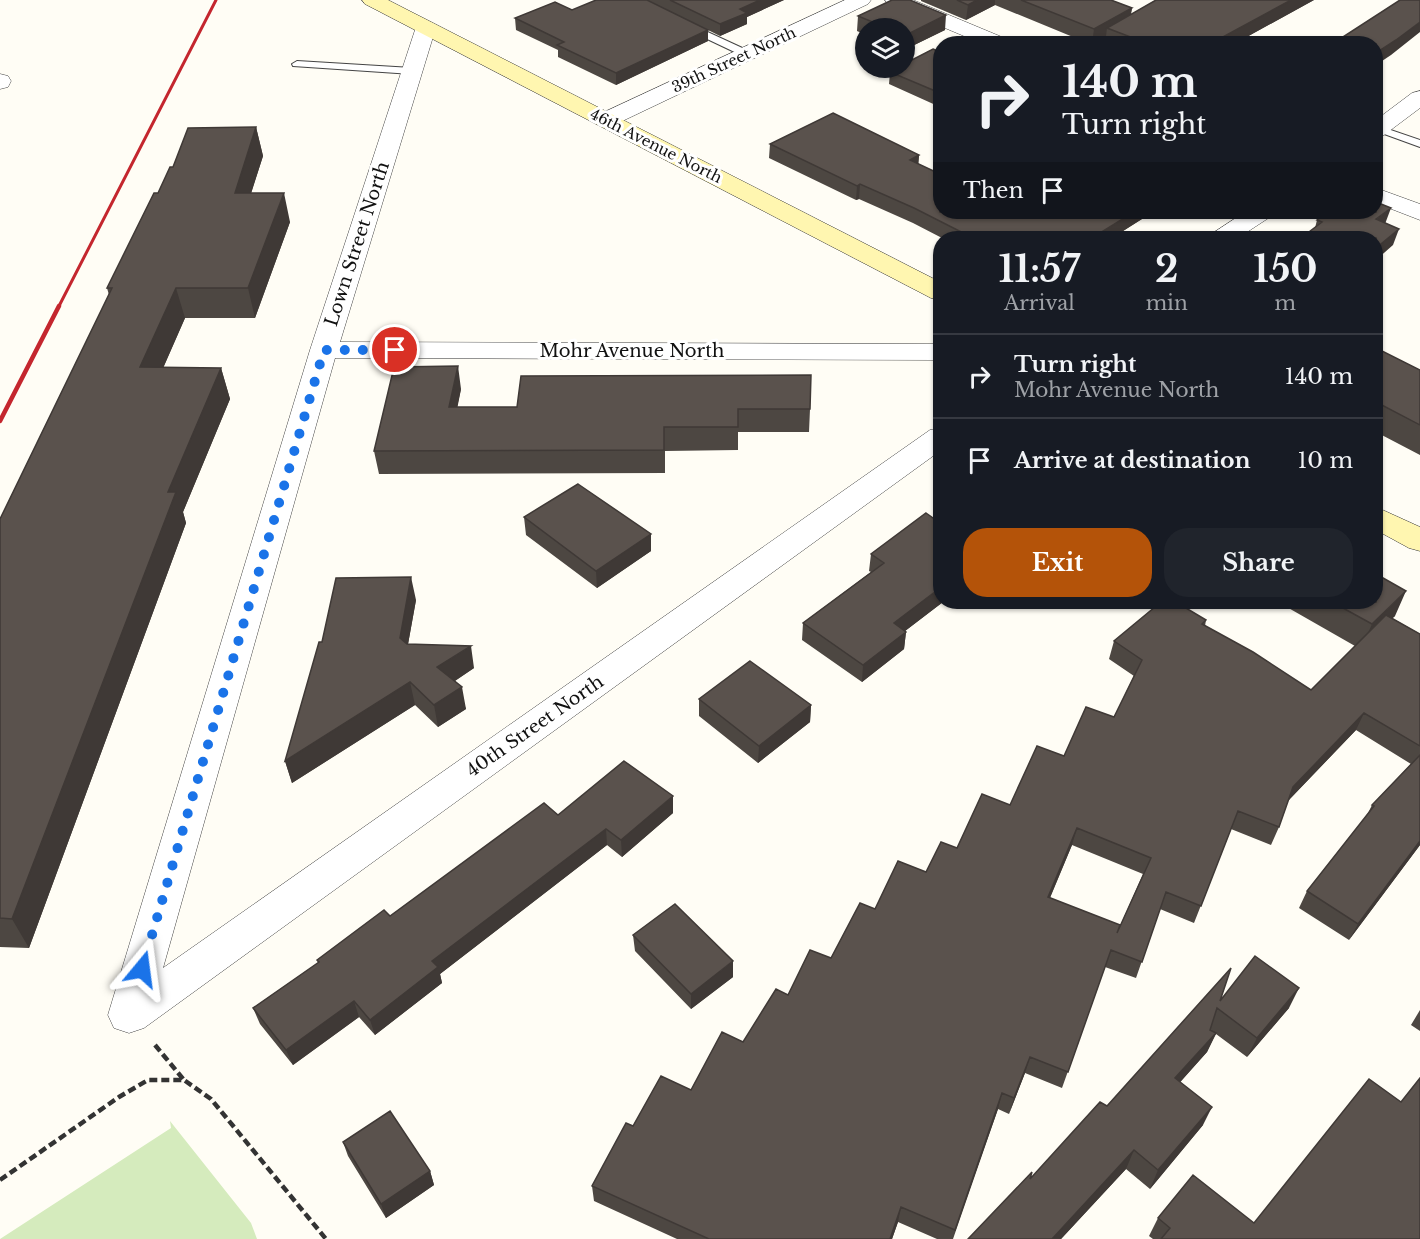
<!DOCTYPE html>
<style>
:root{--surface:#171b24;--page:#20242c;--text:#f1f3f6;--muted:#9ea1a6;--line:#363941;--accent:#b45309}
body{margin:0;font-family:"Libre Baskerville",serif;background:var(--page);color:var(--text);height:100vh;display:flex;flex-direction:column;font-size:22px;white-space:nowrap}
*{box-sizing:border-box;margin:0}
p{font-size:20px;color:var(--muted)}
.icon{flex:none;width:33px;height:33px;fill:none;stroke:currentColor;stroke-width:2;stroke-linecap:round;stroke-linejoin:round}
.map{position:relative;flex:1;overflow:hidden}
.sheet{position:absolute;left:933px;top:231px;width:450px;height:378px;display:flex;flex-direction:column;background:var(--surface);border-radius:24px;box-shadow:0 2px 4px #0004}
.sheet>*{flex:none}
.guide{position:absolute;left:933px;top:36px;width:450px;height:183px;border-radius:24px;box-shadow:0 2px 4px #0004;background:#171b24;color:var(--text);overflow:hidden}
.tools{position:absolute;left:855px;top:18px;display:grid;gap:12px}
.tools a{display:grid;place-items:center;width:60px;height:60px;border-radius:50%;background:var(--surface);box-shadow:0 2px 4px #0004;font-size:30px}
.pin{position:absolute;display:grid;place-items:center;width:51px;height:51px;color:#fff;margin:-26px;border:3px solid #fff;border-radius:50%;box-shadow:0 2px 6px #0007}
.me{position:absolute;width:66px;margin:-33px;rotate:16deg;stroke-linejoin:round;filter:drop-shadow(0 0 4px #0008)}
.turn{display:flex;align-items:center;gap:21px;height:126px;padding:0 30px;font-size:27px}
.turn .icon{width:78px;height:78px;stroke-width:2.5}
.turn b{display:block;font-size:42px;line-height:51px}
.then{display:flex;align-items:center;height:57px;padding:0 30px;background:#0003;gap:12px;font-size:22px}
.eta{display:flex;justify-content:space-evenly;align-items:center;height:102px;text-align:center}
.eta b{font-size:36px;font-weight:800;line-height:42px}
.cta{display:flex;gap:12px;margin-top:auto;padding:12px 30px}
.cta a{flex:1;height:69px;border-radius:24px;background:var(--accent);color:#fff;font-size:24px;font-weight:800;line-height:69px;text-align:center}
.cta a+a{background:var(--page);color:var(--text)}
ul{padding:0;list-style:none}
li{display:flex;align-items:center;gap:18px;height:84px;padding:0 30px;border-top:2px solid var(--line)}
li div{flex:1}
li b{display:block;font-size:22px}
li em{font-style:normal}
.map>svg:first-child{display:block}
.green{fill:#d5ebbd}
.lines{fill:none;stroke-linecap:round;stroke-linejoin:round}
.lane-casing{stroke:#444;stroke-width:2}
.street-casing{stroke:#444;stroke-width:1}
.secondary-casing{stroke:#333;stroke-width:1}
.path{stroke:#333;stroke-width:4.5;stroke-dasharray:8 4;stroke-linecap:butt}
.lane{fill:#fff;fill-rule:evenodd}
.street{fill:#fff;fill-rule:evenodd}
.secondary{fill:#fff6b0;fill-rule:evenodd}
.rail-far1{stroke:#c4262e;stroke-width:3}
.rail{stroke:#c4262e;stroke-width:4.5}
.wall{fill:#4d4742;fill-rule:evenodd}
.shaded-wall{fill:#3f3936}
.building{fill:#5a524d;stroke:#3f3936;stroke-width:1.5;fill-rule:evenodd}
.route{stroke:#1a73e8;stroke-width:10;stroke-dasharray:0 18}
.labels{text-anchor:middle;stroke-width:6;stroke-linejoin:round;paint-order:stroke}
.far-street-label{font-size:15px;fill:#111;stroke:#fff}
.street-label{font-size:18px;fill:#111;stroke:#fff}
</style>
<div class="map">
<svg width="1420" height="1239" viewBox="0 0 1420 1239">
<rect width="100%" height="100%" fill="#fffdf5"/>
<path class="green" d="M 170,1121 L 251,1223 L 257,1239 L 0,1239 L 171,1128 Z"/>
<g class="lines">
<defs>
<path id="lane" d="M 688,23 L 751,52 L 752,54 L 747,57 L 743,56 L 684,28 L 683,26 Z
M 297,61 L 412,68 L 417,71 L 412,74 L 293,66 L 292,64 Z
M 1376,125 L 1420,140 L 1420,147 L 1376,131 Z"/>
<path id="street" d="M 845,0 L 871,0 L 868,4 L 614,125 L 606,127 L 598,125 L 595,120 L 598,115 Z
M 885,0 L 913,0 L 1009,40 L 1012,44 L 983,44 L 888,4 Z
M 426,21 L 433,23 L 436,27 L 340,342 L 940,344 L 940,360 L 335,358 L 163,968 L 930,430 L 940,428 L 940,451 L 144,1028 L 129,1033 L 114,1028 L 108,1015 L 310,350 L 416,27 L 419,23 Z
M 0,74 L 8,76 L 11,81 L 8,87 L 0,89 Z
M 1420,91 L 1420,108 L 1384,135 L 1376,137 L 1376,120 L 1412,93 Z
M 1376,188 L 1420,204 L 1420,220 L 1376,203 Z
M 1245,212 L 1273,212 L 1270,217 L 1238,238 L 1210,238 L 1213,233 Z"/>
<path id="secondary" d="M 362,0 L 388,0 L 940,282 L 940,300 L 931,298 L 365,4 Z
M 1376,507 L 1420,527 L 1420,551 L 1409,548 L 1376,530 Z"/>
</defs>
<use href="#lane" class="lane-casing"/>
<use href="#street" class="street-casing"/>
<use href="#secondary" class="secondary-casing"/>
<path class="path" d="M 155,1045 L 184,1080
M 0,1180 L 119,1097 L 148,1080 L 184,1080 L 211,1099 L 326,1239"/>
<use href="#lane" class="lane"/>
<use href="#street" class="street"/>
<use href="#secondary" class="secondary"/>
<path class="rail-far1" d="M 58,308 L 216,0"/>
<path class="rail" d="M 0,421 L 59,306"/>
</g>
<path class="wall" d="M 647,0 L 784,0 L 747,17 L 747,24 L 720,36 L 708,30 L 708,41 L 616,85 L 558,57 L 558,50 L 516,30 L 515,18 Z
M 921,0 L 1111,0 L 1132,8 L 1131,14 L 1314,0 L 1234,44 L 1106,44 L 1104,43 L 1106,36 L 1092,44 L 1090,44 L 995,5 L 966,20 L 921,1 Z
M 858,16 L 945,30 L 904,50 L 904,28 L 866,28 L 866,35 L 857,31 Z
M 940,52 L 940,107 L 889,84 L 890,72 Z
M 256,127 L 263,156 L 251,193 L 290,222 L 255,318 L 185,318 L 163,368 L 221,368 L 230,399 L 183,512 L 186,523 L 29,948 L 0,947 L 0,519 L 109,295 L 107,288 L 173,167 Z
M 770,144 L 919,155 L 918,164 L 940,212 L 1153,212 L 1112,238 L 942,238 L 913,223 L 859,199 L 856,200 L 769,158 Z
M 1317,220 L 1386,223 L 1393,245 L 1315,228 Z
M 1376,348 L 1420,370 L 1420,455 L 1376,432 Z
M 461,389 L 457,407 L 810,409 L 809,432 L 738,432 L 738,450 L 665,451 L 665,473 L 379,474 L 374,451 Z
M 524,517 L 651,534 L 651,551 L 597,588 L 526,535 Z
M 871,554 L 940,602 L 943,602 L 905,631 L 906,632 L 904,649 L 862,682 L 802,640 L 803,623 L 871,572 L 869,571 Z
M 416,600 L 408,644 L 474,668 L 455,681 L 466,709 L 438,727 L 415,705 L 292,783 L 285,761 L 322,642 Z
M 1278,602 L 1376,602 L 1395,616 L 1392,618 L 1420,634 L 1420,845 L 1349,940 L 1299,908 L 1307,891 L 1367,815 L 1372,805 L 1411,764 L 1356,730 L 1288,801 L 1279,827 L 1271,845 L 1231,829 L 1194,923 L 1160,909 L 1136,978 L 1105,967 L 1062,1088 L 1025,1073 L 1009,1114 L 998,1109 L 953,1239 L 937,1239 L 898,1222 L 892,1239 L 677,1239 L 594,1201 L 592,1186 L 633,1126 L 691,1090 L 743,1042 L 788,995 L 831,958 L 875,909 L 926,872 L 957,848 L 1010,805 L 1064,756 L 1114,717 L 1134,676 L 1109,659 L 1114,641 L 1206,620 L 1205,626 L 1311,690 L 1355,646 ZM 1072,845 L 1143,874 L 1117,933 L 1050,898 Z
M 699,699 L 811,705 L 810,722 L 758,763 L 699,716 Z
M 673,813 L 622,857 L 607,845 L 440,974 L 442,983 L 375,1035 L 359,1017 L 293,1065 L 260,1024 L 253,1008 L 318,963 L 317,960 L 558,815 Z
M 633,935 L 733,977 L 691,1009 L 635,951 Z
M 1220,1001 L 1289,1008 L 1247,1057 L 1216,1034 L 1207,1052 L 1180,1082 L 1203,1125 L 1150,1189 L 1126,1169 L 1061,1239 L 968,1239 L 1107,1106 Z
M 1420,1010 L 1420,1031 L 1411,1025 Z
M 1401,1102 L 1420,1239 L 1153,1239 L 1149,1236 L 1158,1218 L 1254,1223 Z
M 343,1142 L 430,1171 L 434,1185 L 386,1218 L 348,1156 Z"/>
<path class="shaded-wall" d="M 760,0 L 784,0 L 747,17 L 747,24 L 720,36 L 720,24 L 740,9 Z
M 977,0 L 995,0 L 995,5 L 966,20 L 968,5 Z
M 1291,0 L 1314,0 L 1234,44 L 1210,44 Z
M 1132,8 L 1129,23 L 1107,28 L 1106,36 L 1092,44 L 1094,29 Z
M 946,15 L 945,30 L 904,50 L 904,36 Z
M 1420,22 L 1420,32 L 1391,55 L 1376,65 L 1376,53 Z
M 708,30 L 708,41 L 616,85 L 616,73 Z
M 1155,38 L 1154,44 L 1146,44 L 1146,43 Z
M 256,127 L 263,156 L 242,222 L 235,193 Z
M 919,155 L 918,170 L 910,160 Z
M 860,184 L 859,199 L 856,200 L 857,186 Z
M 284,193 L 290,222 L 255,318 L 248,288 Z
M 1391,208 L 1385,224 L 1376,219 Z
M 1134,212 L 1153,212 L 1112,238 L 1092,238 Z
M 1399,229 L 1393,245 L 1376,260 L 1376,248 Z
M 176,288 L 185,318 L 150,398 L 140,367 Z
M 458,366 L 461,389 L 453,430 L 449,407 Z
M 221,368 L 230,399 L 183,512 L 186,523 L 29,948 L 12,919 L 168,492 Z
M 651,534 L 651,551 L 597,588 L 596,571 Z
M 411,577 L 416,600 L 405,661 L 400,638 Z
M 940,588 L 940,602 L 943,602 L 892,641 L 894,623 Z
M 1406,591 L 1395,616 L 1361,649 L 1372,624 Z
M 906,632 L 904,649 L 862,682 L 863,665 Z
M 471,646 L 474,668 L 441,690 L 437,667 Z
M 410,682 L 415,705 L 292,783 L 285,761 Z
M 462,687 L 466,709 L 438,727 L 434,705 Z
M 811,705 L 810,722 L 758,763 L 759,746 Z
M 1364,713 L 1356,730 L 1285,804 L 1293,787 Z
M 673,796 L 673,813 L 622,857 L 621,840 Z
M 1077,828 L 1072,845 L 1043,914 L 1048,897 Z
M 606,829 L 607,845 L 440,974 L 442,983 L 375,1035 L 370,1020 L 432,961 Z
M 1420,841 L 1420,845 L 1349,940 L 1358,924 Z
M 733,961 L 733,977 L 691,1009 L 691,994 Z
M 1299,988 L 1289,1008 L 1247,1057 L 1257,1038 Z
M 354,1001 L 359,1017 L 293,1065 L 286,1050 Z
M 1216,1033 L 1207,1052 L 1167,1097 L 1175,1078 Z
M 1030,1057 L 1025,1073 L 1009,1114 L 1014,1098 Z
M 1002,1093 L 998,1109 L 952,1239 L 955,1230 Z
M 1212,1107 L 1203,1125 L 1150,1189 L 1158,1170 Z
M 1134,1150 L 1126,1169 L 1061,1239 L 1052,1239 Z
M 430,1171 L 434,1185 L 386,1218 L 381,1204 Z
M 901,1207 L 898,1222 L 892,1239 L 890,1239 Z"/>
<path class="building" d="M 596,0 L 647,0 L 708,30 L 616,73 L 557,45 L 564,42 L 515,18 L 555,2 L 572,10 Z
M 670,0 L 760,0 L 740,9 L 747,13 L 720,24 Z
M 892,0 L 910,0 L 946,15 L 904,36 L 904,28 L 887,28 L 858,16 Z
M 957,0 L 977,0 L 968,5 Z
M 1021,0 L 1111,0 L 1132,8 L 1094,29 Z
M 1156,0 L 1291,0 L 1210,44 L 1169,44 L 1155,38 L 1146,43 L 1107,28 Z
M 1400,0 L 1420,0 L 1420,22 L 1396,40 L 1376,53 L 1376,44 L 1332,44 Z
M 933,49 L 940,52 L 940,93 L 890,72 L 898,68 L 904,68 L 904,64 Z
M 833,113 L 919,155 L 910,160 L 940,174 L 940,212 L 1134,212 L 1092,238 L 973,238 L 914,208 L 860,184 L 857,186 L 770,144 Z
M 256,127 L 235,193 L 284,193 L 248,288 L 176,288 L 140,367 L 221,368 L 168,492 L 176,492 L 12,919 L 0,918 L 0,519 L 112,288 L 107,288 L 154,193 L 158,193 L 170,167 L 173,167 L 188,128 Z
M 1376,202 L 1391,208 L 1376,219 L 1399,229 L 1376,248 L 1376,238 L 1301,238 L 1322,222 L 1317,220 L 1328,212 L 1376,212 Z
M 1376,348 L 1420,370 L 1420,425 L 1376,402 Z
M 458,366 L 449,407 L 517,407 L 521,376 L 811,375 L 810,409 L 738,409 L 738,427 L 664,427 L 664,450 L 374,451 L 394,367 Z
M 578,484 L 651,534 L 596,571 L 524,517 Z
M 926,513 L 940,523 L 940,588 L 894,623 L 906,632 L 863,665 L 803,623 L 884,563 L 871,554 Z
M 1376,574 L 1406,591 L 1372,624 L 1332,602 L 1376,602 Z
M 411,577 L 400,638 L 407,644 L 471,646 L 437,667 L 462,687 L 434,705 L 410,682 L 285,761 L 319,642 L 322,642 L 336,578 Z
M 1161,602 L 1176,602 L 1206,620 L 1202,624 L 1253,652 L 1311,690 L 1386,615 L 1420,634 L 1420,746 L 1364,713 L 1293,787 L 1279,827 L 1238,811 L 1201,906 L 1166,892 L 1142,962 L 1111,950 L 1068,1072 L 1030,1057 L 1014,1098 L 1002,1093 L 955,1230 L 901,1207 L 890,1239 L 709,1239 L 592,1186 L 626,1123 L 633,1126 L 661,1076 L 691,1090 L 722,1032 L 743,1042 L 776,989 L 788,995 L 810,950 L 831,958 L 860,903 L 875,909 L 898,861 L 926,872 L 941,842 L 957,848 L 982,794 L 1010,805 L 1037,746 L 1064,756 L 1086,707 L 1114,717 L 1142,660 L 1114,641 ZM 1077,828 L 1151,858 L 1117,933 L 1120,925 L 1048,897 Z
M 750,661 L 811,705 L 759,746 L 699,699 Z
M 1420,755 L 1420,841 L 1358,924 L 1307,891 L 1374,806 L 1372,805 Z
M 624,761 L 673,796 L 621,840 L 606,829 L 432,961 L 438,967 L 370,1020 L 354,1001 L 286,1050 L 253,1008 L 319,962 L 317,960 L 384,910 L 390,916 L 544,803 L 558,815 Z
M 675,904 L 733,961 L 691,994 L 633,935 Z
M 1255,956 L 1299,988 L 1257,1038 L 1217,1008 L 1210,1030 L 1216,1033 L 1175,1078 L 1212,1107 L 1158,1170 L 1134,1150 L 1052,1239 L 968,1239 L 1032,1172 L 1030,1179 L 1100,1102 L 1107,1106 L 1231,968 L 1220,1001 Z
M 1420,1078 L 1420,1239 L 1161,1239 L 1170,1228 L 1158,1218 L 1193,1175 L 1254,1223 L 1369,1079 L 1401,1102 Z
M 390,1111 L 430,1171 L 381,1204 L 343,1142 Z"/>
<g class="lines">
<path class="route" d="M 142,969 L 324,350 L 395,350"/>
</g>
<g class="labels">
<g class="far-street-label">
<text transform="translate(734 60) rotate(-25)" y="5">39th Street North</text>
<text transform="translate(656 146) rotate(27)" y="5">46th Avenue North</text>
</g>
<g class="street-label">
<text transform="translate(357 244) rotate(-72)" y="6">Lown Street North</text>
<text x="632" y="357">Mohr Avenue North</text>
<text transform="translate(535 726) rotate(-35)" y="6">40th Street North</text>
</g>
</g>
</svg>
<div class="tools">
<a><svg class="icon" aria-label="layers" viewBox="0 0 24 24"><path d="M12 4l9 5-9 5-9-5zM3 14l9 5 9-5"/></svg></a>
</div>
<div class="pin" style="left:395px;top:350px;background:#d93025"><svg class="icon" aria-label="arrive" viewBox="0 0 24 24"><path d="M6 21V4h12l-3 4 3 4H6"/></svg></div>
<svg class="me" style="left:142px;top:969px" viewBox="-20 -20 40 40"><path d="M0-17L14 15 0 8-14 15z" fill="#1a73e8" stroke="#fff" stroke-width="4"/></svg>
<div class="guide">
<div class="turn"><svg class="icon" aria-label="right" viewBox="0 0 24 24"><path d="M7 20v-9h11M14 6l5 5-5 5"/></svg><div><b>140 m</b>Turn right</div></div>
<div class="then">Then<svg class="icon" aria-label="arrive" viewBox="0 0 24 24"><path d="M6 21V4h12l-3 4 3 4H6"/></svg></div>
</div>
<section class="sheet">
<div class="eta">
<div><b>11:57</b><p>Arrival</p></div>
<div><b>2</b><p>min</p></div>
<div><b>150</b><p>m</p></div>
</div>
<ul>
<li><svg class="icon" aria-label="right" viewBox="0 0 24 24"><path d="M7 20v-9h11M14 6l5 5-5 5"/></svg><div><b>Turn right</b><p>Mohr Avenue North</p></div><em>140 m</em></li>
<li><svg class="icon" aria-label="arrive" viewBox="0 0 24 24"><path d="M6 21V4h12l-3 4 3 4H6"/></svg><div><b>Arrive at destination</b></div><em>10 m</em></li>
</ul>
<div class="cta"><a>Exit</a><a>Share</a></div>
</section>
</div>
